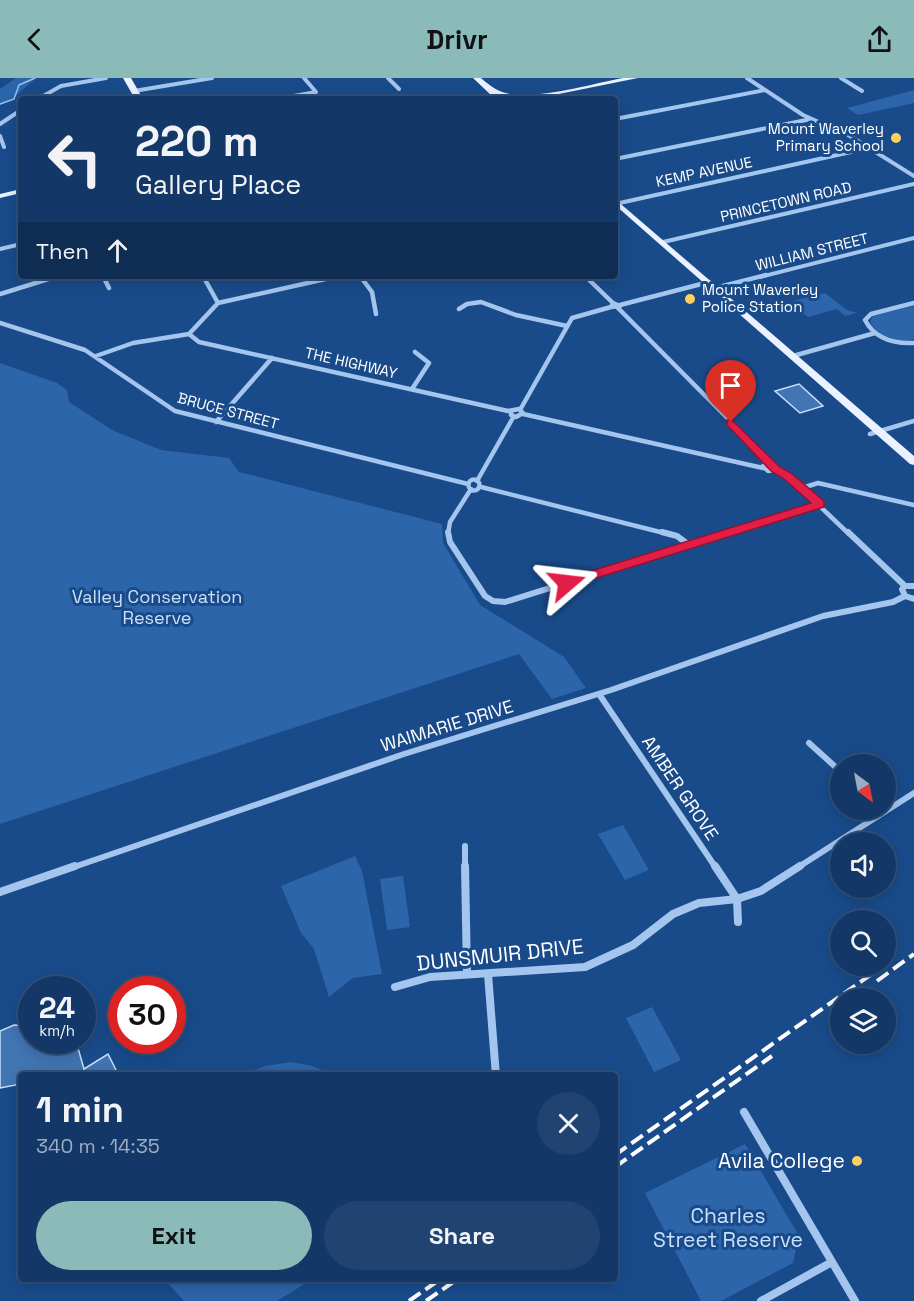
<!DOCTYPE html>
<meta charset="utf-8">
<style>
:root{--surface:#133868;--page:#204371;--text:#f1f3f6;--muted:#9dacc0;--line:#32527c;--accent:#8bbbb9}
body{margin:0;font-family:"Space Grotesk",sans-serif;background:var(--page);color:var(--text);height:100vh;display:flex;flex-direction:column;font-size:22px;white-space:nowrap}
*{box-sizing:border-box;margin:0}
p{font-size:20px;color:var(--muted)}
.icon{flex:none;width:33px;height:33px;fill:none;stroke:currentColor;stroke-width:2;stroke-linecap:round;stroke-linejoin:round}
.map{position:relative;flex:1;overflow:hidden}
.side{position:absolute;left:18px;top:994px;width:600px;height:210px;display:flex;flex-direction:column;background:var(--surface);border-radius:6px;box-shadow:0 3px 15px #0003,0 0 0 2px var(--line)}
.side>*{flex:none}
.hud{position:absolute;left:18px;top:18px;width:600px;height:183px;border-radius:6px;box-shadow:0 3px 15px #0003,0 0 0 2px var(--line);background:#133868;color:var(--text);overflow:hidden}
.needle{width:39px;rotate:148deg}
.tools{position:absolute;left:830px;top:676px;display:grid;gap:12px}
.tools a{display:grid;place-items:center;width:66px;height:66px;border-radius:50%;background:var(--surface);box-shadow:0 3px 15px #0003,0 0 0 2px var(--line);font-size:30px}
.speed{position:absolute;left:18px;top:898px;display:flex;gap:12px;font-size:30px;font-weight:700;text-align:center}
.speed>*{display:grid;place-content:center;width:78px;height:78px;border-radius:50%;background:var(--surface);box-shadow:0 3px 15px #0003,0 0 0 2px var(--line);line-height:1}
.speed small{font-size:15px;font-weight:400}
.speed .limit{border:9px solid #d22;background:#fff;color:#111}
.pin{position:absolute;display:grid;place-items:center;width:51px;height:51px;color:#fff;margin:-62px -26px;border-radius:50% 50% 50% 0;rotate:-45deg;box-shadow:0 0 6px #0007}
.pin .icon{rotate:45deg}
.me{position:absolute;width:66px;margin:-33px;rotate:73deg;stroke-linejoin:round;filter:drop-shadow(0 0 4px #0008)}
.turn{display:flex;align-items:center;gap:21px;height:126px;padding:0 18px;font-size:27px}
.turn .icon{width:78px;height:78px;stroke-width:2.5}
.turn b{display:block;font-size:42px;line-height:51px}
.then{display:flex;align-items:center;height:57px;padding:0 18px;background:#0003;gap:12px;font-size:22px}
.round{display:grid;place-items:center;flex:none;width:63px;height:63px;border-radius:32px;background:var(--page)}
.summary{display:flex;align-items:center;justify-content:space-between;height:102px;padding:0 18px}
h1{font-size:36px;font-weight:800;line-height:45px}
.button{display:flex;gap:12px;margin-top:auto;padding:12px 18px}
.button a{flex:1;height:69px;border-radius:36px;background:var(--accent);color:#111;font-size:24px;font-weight:800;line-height:69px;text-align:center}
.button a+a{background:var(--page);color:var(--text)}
header{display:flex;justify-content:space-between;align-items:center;height:78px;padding:0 18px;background:var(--accent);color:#111;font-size:27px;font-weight:800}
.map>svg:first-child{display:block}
.green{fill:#2c65a9}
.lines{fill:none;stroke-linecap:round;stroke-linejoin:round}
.stream{stroke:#96c0f0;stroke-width:1.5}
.building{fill:#4275b3;stroke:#c9e0fa;stroke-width:1.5}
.minor-far3{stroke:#a4c5ee;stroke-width:4}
.minor-far2{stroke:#a4c5ee;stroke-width:4.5}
.minor-far1{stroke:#a4c5ee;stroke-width:6}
.minor{stroke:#a4c5ee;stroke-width:8}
.primary{fill:#eaf2ff;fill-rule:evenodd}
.rail{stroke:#fff;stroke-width:4;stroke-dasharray:14 6;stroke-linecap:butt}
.route{fill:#e11d48;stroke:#92132f;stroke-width:1.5}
.poi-dot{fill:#ffd060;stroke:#194b8b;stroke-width:2}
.labels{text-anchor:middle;stroke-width:6;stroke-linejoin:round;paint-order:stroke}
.far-poi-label{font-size:15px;fill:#fff;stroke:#194b8b;text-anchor:end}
.far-street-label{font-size:15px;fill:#fff;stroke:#194b8b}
.park-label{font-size:18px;fill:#c9e0fa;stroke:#194b8b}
.street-label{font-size:18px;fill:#fff;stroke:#194b8b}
.near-street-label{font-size:21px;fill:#fff;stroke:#194b8b}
.near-poi-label{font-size:21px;fill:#fff;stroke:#194b8b;text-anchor:end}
.near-park-label{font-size:21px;fill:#c9e0fa;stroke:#194b8b}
</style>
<header><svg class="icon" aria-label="back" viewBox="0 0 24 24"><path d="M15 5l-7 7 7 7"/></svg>Drivr<svg class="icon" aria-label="share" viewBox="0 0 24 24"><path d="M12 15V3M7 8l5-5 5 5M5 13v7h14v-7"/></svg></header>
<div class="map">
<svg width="914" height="1223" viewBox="0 0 914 1223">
<rect width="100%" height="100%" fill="#194b8b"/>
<path class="green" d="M 16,0 L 37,0 C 20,11 19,20 0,27 L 0,11 Z
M 914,12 L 914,25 L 858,37 L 847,30 Z
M 825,215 L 847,232 L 857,235 L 845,238 L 837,231 L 808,239 L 789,224 Z
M 914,228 L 914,261 C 897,266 879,260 870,244 L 873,238 Z
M 0,285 L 57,305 L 67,312 L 69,324 L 112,352 L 161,372 L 229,380 L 239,394 L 442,446 L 443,465 L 480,527 L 564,579 L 586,610 L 552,621 L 519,576 L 0,746 Z
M 623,747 L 649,792 L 625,802 L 598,756 Z
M 355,778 L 362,793 L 382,896 L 353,900 L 329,919 L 314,871 L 301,855 L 281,808 Z
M 403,798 L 410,849 L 387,852 L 380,801 Z
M 652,929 L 681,982 L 654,994 L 626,940 Z
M 291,984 L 312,988 L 334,997 L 241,997 L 265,988 Z
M 745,1066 L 799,1158 L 793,1185 L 721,1223 L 701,1223 L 645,1115 Z
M 165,1202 L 311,1202 L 277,1223 L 184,1223 Z"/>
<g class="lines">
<path class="stream" d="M 0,26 L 14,21 L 19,7 L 35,0"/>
</g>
<path class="building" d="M 799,306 L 823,328 L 800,335 L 775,313 Z
M 14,947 L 32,948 L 32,963 L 76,963 L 84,991 L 108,976 L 119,998 L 21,998 L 21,1006 L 0,1010 L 0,953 Z"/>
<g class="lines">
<path class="minor-far3" d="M 388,0 L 399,11
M 747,0 L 803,37 L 850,58 L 914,98
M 841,0 L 862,13
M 134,13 L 212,0
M 38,21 L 61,8 L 106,0
M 277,21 L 316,14 L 304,0
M 615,41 L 765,12
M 0,46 L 21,32
M 0,58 L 4,69
M 615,81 L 811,41
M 615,126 L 869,70
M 663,164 L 914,106
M 0,171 L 21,166
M 336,199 L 339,198
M 760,199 L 914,160"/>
<path class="minor-far2" d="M 103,198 L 109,210
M 360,198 L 372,214 L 376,236
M 585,198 L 613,225
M 715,210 L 766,197
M 0,216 L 58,198
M 218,225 L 339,198
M 613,225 L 620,228 L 611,229 Z
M 914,225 L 871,236 L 865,242 C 875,261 893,266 914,265
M 620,227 L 709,204
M 618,230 L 763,376 L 769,386
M 459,231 L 467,226 L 481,224 L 516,237 L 567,248
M 0,245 L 85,272 L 175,333 L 468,406
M 189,256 L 199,264 L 508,333 L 519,331 L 523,335 L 516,339 L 511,337 L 511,333
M 189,256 L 218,225 L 203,198
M 96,278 L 133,265 L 189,256
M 793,278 L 875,255
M 412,311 L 429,285 L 415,274
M 520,332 L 572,240 L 611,229
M 523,336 L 763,390
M 216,344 L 272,280
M 870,356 L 914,343
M 772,386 L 776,392 L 768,393 L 763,388 Z
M 776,392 L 787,397 L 849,456
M468.5 407a5.5 5.5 0 1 1 11 0a5.5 5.5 0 1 1-11 0Z
M 477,403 L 514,338
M 481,409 L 668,456
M 802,410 L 818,405 L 914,427
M 448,456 L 450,444 L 471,411
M 724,456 L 820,426"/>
<path class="minor-far1" d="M 448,454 L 450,464 L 485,518 L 493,523 L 505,524 L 729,454
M 662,454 L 677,458 L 689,467
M 848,454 L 905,508
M 914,508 L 905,508 L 902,511 L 905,518 L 914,521
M 599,616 L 716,790
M 809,665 L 840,693
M 465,768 L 465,790
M 71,790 L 404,676 L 611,612 L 823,538 L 893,524 L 905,518
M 797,790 L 914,715"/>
<path class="minor" d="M 465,788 L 467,896
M 715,788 L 737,821 L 761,813 L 800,788
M 0,814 L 75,788
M 488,896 L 496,998
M 395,909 L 430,899 L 585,889 L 633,867 L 673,836 L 699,825 L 737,821 L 738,844
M 744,1034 L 855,1223
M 761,1223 L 832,1184"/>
<path class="primary" d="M 123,0 L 131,0 L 143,21 L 135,21 Z
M 473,0 L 481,0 C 490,8 498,14 510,16 C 541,21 591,6 623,0 L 638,0 L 534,21 L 493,19 Z
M 21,111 L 21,115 L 0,120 L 0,116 Z
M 615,121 L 914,378 L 914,387 L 910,386 L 615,127 Z"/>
<path class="rail" d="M 877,903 L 914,876
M 615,1077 L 883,888
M 615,1089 L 772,978
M 409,1223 L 439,1202
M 426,1223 L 456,1202"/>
</g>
<path class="route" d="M 731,341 L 780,389 L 791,395 L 824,423 L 824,429 L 571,508 L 562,508 L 562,502 L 811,425 L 783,400 L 772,394 L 727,347 L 727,342 Z"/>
<g class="poi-dot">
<circle cx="896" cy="60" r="6"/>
<circle cx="690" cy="221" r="6"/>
<circle cx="857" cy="1083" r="6"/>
</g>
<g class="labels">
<g class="far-poi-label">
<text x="884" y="56">Mount Waverley<tspan x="884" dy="17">Primary School</tspan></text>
<text x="702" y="217" text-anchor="start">Mount Waverley<tspan x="702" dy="17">Police Station</tspan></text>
</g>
<g class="far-street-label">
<text transform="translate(704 94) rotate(-12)" y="5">KEMP AVENUE</text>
<text transform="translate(786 124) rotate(-13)" y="5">PRINCETOWN ROAD</text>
<text transform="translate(812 174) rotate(-14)" y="5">WILLIAM STREET</text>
<text transform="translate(351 285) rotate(13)" y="5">THE HIGHWAY</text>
<text transform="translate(228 333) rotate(15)" y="5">BRUCE STREET</text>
</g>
<g class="park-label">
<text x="157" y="525">Valley Conservation<tspan x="157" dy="21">Reserve</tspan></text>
</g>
<g class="street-label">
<text transform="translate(447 648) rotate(-17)" y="6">WAIMARIE DRIVE</text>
<text transform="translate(680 710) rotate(56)" y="6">AMBER GROVE</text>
</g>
<g class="near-street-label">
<text transform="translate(500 877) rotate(-6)" y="7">DUNSMUIR DRIVE</text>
</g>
<g class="near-poi-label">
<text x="845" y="1090">Avila College</text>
</g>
<g class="near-park-label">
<text x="728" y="1145">Charles<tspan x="728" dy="24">Street Reserve</tspan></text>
</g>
</g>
</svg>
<div class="tools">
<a><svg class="needle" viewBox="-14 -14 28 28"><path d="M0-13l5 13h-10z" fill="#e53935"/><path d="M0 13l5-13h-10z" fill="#9dacc0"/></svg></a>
<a><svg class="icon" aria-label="sound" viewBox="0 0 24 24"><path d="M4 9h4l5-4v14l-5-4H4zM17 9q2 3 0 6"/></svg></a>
<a><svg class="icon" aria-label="search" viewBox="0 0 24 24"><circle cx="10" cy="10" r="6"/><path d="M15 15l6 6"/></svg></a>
<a><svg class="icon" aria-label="layers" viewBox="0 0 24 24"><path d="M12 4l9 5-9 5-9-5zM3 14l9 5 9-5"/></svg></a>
</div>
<div class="speed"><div>24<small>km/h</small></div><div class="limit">30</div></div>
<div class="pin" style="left:731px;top:344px;background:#d93025"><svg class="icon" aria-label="arrive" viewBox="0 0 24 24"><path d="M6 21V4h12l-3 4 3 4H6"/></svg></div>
<svg class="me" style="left:567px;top:505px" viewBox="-20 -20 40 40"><path d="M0-17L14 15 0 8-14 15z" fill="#e11d48" stroke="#fff" stroke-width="4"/></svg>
<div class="hud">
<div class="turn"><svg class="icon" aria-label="left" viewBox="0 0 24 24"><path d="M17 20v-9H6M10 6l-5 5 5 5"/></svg><div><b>220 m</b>Gallery Place</div></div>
<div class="then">Then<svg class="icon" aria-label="ahead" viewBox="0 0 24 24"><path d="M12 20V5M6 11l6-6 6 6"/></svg></div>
</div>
<section class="side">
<div class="summary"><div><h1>1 min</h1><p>340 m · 14:35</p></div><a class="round"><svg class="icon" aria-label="close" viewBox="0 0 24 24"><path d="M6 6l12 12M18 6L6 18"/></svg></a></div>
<div class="button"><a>Exit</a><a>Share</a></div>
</section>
</div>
